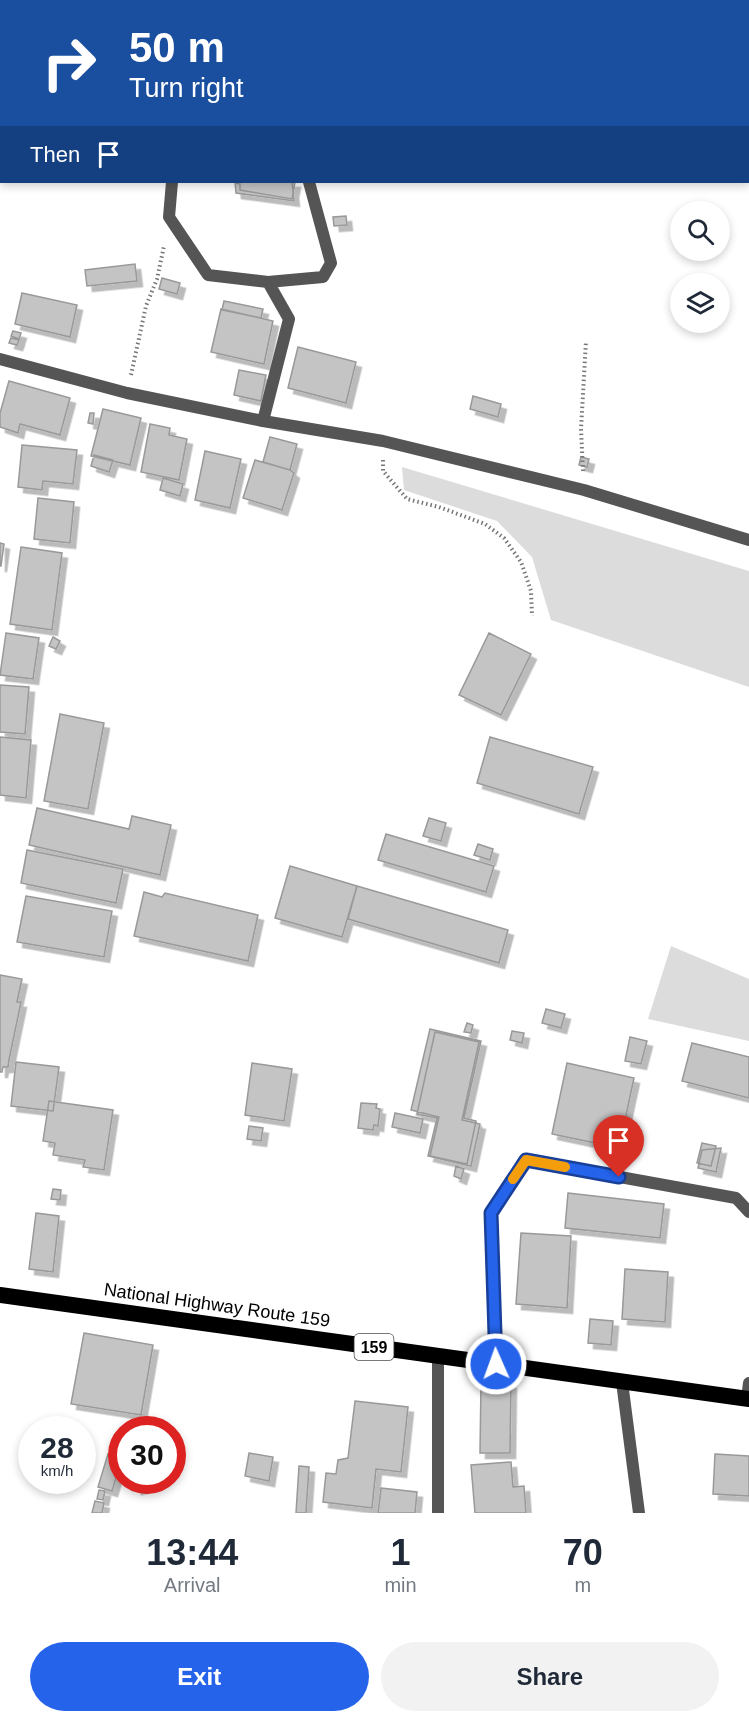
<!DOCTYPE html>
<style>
:root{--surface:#fff;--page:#f2f2f3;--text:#1f2937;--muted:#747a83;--accent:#2563eb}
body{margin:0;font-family:Helvetica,sans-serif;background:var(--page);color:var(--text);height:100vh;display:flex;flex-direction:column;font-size:22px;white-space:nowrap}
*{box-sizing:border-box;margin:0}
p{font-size:20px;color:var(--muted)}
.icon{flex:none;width:33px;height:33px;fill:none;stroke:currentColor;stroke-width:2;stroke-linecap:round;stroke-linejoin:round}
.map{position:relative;height:1513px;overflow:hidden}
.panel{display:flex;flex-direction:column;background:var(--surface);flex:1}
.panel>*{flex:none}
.guide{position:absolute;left:0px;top:0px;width:750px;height:183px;box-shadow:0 3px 9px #0003;background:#1a4fa0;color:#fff;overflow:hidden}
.controls{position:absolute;left:670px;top:201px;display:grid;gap:12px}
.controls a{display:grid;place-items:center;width:60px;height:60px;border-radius:50%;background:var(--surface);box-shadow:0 3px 9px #0003;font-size:30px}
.speed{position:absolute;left:18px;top:1416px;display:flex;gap:12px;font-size:30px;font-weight:700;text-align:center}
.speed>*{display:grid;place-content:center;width:78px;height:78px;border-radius:50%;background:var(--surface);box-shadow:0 3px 9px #0003;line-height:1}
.speed small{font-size:15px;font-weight:400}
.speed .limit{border:9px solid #d22;background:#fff;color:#111}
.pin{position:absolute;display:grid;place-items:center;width:51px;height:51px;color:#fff;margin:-62px -26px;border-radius:50% 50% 50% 0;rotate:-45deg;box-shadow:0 0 6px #0007}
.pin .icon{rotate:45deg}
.me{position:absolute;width:66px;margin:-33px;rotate:358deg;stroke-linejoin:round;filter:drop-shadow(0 0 4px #0008)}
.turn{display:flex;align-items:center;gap:21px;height:126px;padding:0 30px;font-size:27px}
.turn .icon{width:78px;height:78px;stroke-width:2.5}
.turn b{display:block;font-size:42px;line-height:51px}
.then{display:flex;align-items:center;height:57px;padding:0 30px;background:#0003;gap:12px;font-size:22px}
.eta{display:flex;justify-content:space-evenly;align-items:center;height:102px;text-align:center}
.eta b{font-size:36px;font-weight:800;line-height:42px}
.cta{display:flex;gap:12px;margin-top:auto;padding:12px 30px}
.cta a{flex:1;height:69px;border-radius:36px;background:var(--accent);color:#fff;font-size:24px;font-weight:800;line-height:69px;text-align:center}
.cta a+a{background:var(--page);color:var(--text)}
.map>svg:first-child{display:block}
.green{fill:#dcdcdc}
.building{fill:#c4c4c4;stroke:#999;stroke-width:1.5;filter:url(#shadow)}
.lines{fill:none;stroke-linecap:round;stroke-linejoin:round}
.path{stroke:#777;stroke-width:4;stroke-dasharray:1.5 3;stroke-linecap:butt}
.service{stroke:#555;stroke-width:12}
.minor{stroke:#555;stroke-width:12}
.trunk{stroke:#000;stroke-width:16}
.route-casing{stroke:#184099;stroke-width:15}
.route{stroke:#2563eb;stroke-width:10}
.slow{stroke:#f59e0b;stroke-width:10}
.labels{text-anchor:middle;stroke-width:4.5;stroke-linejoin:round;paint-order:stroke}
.shield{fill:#fff;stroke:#4c4c4c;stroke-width:1.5}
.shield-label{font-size:16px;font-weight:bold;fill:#000}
.street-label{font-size:18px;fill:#000;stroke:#fff}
</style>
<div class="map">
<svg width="749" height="1513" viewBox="0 0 749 1513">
<defs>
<filter id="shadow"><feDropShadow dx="5.5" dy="5.5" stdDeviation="0" flood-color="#0004"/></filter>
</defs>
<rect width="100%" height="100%" fill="#fff"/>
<path class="green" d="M 605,0 L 749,0 L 749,111 L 748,2 L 605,2 Z
M 402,467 L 749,571 L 749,687 L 551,620 L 532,557 L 497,521 L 404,490 Z
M 671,946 L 749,979 L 749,1041 L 648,1019 Z"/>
<path class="building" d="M 43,0 L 112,0 L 112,2 L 42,2 Z
M 530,0 L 553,0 L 553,2 L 530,2 Z
M 579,0 L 603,0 L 603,2 L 579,2 Z
M 235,182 L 292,182 L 294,201 L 236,193 Z
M 235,182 L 295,182 L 292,199 L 240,190 L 240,184 L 235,183 Z
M 346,216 L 347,225 L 334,226 L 333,217 Z
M 135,264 L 137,281 L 87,286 L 85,270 Z
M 162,278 L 180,283 L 177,294 L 159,289 Z
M 22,293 L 77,305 L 70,337 L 15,324 Z
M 224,301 L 263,309 L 261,318 L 222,310 Z
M 221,309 L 273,321 L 264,364 L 211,352 Z
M 13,331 L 21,333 L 19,339 L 11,336 Z
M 11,338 L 19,340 L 17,345 L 9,343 Z
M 298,347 L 356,362 L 346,403 L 288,388 Z
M 239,370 L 266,375 L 261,401 L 234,395 Z
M 9,381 L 70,398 L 60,435 L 20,424 L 18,433 L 0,427 L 0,413 Z
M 473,396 L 501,404 L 498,417 L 470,409 Z
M 103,409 L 141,418 L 130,465 L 91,456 Z
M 90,413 L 94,413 L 93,424 L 88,423 Z
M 150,424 L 170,428 L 169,435 L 187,439 L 179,480 L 141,472 Z
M 270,437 L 297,444 L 290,470 L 263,462 Z
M 22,445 L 77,450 L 73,484 L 43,481 L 42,490 L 18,487 Z
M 205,451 L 241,459 L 230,508 L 195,500 Z
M 94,455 L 113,460 L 109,472 L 91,466 Z
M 581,457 L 589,459 L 587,467 L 579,465 Z
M 255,460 L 290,470 L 294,473 L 282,510 L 243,498 Z
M 163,478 L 183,484 L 180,496 L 160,490 Z
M 38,498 L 74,502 L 70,543 L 34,539 Z
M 0,543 L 4,544 L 1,566 L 0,566 Z
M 21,547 L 62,553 L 52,630 L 10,624 Z
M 6,633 L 39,638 L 33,679 L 0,675 Z
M 489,633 L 531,654 L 501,715 L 459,695 Z
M 53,637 L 60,641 L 56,649 L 49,646 Z
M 0,685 L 29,687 L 25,734 L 0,732 Z
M 60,714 L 104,723 L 88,809 L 44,801 Z
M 0,737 L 31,740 L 26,798 L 0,795 Z
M 490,737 L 593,767 L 579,814 L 477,783 Z
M 37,808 L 129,829 L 132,816 L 171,825 L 160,875 L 29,845 Z
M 429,818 L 446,823 L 441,841 L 423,836 Z
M 386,834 L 494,866 L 486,892 L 378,860 Z
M 478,844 L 493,849 L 490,860 L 474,855 Z
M 27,850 L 123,869 L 116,903 L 21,883 Z
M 290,866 L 357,886 L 342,937 L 275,918 Z
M 357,886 L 508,930 L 499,963 L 348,919 Z
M 144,892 L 162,897 L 165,893 L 258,915 L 248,961 L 134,936 Z
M 26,896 L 112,911 L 104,957 L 17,942 Z
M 0,975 L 22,979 L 17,1002 L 21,1002 L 9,1060 L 8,1067 L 3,1067 L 2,1072 L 0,1072 Z
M 546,1009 L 565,1014 L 561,1028 L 542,1023 Z
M 467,1023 L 473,1025 L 471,1033 L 464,1032 Z
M 430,1029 L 481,1041 L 464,1118 L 476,1121 L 467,1164 L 430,1156 L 439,1117 L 411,1110 Z
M 512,1031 L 524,1033 L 522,1043 L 510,1040 Z
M 435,1032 L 479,1042 L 462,1120 L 480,1124 L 471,1166 L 428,1156 L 437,1118 L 417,1114 Z
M 630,1037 L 647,1041 L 641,1064 L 625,1061 Z
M 692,1043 L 749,1057 L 749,1098 L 682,1081 Z
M 16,1062 L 59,1067 L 53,1111 L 11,1106 Z
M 252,1063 L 292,1069 L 284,1121 L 245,1115 Z
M 567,1063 L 634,1078 L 619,1148 L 552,1134 Z
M 49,1101 L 113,1110 L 104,1170 L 83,1167 L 85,1160 L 53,1155 L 55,1143 L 43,1141 Z
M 361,1103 L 377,1104 L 376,1108 L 380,1109 L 378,1126 L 374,1125 L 373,1130 L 358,1128 Z
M 395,1113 L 423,1119 L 420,1133 L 392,1127 Z
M 249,1126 L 263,1128 L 261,1141 L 247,1139 Z
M 702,1143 L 716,1146 L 711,1166 L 697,1163 Z
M 721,1148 L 716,1172 L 698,1168 L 702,1150 Z
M 456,1166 L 464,1169 L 461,1179 L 454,1176 Z
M 53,1189 L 61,1190 L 60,1200 L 51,1199 Z
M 568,1193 L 664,1204 L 660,1238 L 565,1228 Z
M 36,1213 L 59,1216 L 53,1272 L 29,1269 Z
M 521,1233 L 571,1236 L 567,1308 L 516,1304 Z
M 625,1269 L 668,1272 L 665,1322 L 622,1319 Z
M 590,1319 L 613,1321 L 611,1345 L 588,1343 Z
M 84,1333 L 153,1345 L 141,1415 L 71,1404 Z
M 481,1383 L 511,1383 L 510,1453 L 480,1453 Z
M 355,1401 L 408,1407 L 401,1472 L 376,1469 L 372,1508 L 323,1502 L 326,1473 L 336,1474 L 338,1460 L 348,1458 Z
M 172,1442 L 178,1443 L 176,1457 L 172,1456 Z
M 249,1453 L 273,1457 L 269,1481 L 245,1476 Z
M 108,1454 L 122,1458 L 112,1491 L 98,1487 Z
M 715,1454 L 749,1456 L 749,1496 L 713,1494 Z
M 511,1462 L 513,1487 L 524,1486 L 526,1513 L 475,1513 L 471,1465 Z
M 299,1466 L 309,1467 L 306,1513 L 296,1513 Z
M 134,1480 L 153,1480 L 154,1485 L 136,1489 Z
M 381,1488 L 417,1492 L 415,1513 L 378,1513 Z
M 99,1490 L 105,1491 L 103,1500 L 97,1499 Z
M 95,1501 L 104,1503 L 102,1513 L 92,1513 Z"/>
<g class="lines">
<path class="path" d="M 131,375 L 146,306 L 157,279 L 164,246
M 383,460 L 383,471 L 407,499 L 439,507 L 485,524 L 504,538 L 521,562 L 531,591 L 532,616
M 583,471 L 581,429 L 586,341"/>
<path class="service" d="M 172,182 L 169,217 L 208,275 L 268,282 L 323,277 L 331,263 L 309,182
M 263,421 L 289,319 L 268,282"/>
<path class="minor" d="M 0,359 L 127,393 L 263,421 L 383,441 L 584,490 L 749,540
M 438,1356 L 438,1513
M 496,1364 L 491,1213 L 526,1160 L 736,1198 L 749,1212
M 622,1382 L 639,1513
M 747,1399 L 749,1383"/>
<path class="trunk" d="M 0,1295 L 749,1399"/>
</g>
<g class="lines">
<defs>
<path id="route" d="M 496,1364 L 491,1213 L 526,1160 L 619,1177"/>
</defs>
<use href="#route" class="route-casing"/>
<use href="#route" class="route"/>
<path class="slow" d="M 513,1179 L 526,1160 L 565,1167"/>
</g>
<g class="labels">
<rect class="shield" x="354.5" y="1334" width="39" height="26" rx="4.5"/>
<g class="shield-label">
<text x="374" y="1353">159</text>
</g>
<g class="street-label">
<text transform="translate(217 1305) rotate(8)" y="6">National Highway Route 159</text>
</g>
</g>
</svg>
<div class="controls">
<a><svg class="icon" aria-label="search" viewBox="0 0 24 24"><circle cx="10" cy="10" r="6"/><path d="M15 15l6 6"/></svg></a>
<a><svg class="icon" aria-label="layers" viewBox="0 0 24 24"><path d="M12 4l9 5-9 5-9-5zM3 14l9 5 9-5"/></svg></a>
</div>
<div class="speed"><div>28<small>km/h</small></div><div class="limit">30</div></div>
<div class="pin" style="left:619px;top:1177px;background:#d93025"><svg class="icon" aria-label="arrive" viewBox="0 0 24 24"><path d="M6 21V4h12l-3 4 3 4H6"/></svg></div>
<svg class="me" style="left:496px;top:1364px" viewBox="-20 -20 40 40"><circle r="17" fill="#2563eb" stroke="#fff" stroke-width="3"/><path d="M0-11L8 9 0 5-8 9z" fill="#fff"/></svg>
<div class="guide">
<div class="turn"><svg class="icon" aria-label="right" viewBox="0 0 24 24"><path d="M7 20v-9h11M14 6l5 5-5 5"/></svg><div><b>50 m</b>Turn right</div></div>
<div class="then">Then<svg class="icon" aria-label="arrive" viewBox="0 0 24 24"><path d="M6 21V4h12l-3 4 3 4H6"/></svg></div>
</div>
</div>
<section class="panel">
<div class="eta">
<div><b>13:44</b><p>Arrival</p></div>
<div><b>1</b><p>min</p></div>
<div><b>70</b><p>m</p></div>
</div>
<div class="cta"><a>Exit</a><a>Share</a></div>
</section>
